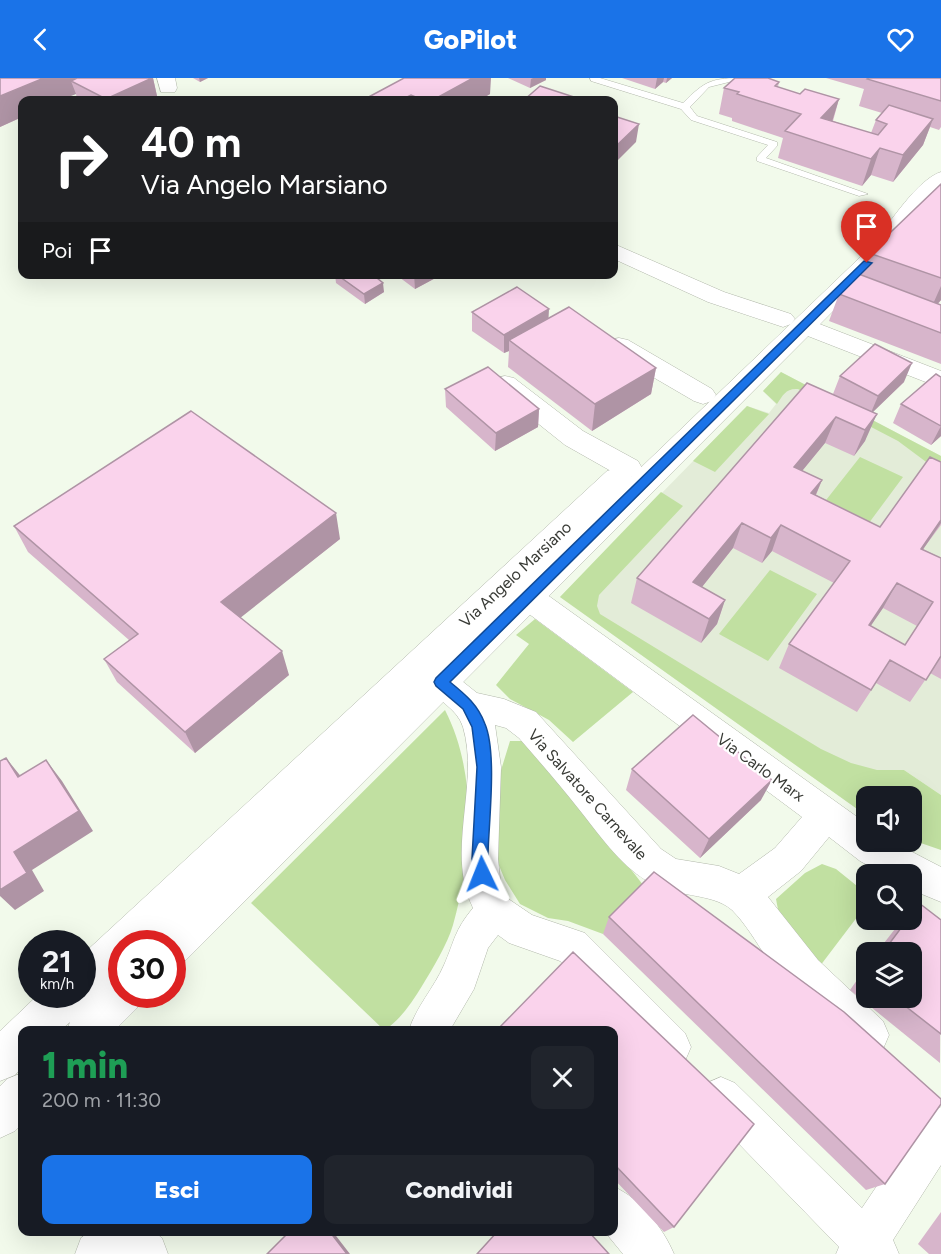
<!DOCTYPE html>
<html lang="it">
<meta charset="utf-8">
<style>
:root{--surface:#171b24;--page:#20242c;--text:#f1f3f6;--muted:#9ea1a6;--accent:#1a73e8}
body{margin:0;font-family:Figtree,sans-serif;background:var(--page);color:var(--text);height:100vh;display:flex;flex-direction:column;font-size:22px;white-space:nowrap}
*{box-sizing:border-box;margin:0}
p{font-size:20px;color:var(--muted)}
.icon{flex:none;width:33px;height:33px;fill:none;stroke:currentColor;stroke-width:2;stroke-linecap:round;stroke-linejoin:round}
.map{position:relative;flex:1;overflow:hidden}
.panel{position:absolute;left:18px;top:948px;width:600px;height:210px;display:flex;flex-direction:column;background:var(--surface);border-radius:12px;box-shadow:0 6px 24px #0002}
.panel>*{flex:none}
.banner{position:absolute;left:18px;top:18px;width:600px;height:183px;border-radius:12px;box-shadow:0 6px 24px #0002;background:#202124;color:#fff;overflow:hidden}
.buttons{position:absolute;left:856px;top:708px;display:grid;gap:12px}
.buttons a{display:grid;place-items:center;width:66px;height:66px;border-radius:12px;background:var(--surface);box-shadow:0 6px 24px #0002;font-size:30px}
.speed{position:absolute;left:18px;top:852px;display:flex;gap:12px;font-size:30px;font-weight:700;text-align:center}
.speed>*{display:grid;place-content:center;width:78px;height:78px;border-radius:50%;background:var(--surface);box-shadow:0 6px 24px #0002;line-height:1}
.speed small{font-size:15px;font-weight:400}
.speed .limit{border:9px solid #d22;background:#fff;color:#111}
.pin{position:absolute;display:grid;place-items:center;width:51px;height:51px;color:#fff;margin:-62px -26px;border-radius:50% 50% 50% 0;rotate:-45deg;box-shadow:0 0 6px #0007}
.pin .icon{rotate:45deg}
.me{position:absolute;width:66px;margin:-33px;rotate:358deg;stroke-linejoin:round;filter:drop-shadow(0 0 4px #0008)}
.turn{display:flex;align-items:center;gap:21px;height:126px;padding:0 24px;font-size:27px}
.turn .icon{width:78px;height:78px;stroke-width:2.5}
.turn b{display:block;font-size:42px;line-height:51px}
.then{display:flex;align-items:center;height:57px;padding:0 24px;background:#0003;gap:12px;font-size:22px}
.round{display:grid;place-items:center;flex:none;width:63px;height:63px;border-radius:12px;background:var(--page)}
.overview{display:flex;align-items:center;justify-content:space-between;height:102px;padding:0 24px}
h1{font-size:36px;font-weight:800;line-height:45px;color:#1e9e55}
.action{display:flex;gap:12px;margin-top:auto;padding:12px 24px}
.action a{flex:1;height:69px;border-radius:12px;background:var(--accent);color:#fff;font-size:24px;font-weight:800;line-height:69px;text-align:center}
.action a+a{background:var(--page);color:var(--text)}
header{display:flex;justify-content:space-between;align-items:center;height:78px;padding:0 24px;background:var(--accent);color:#fff;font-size:27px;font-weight:800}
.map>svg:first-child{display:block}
.built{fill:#e3ecd8}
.green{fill:#c1e0a1}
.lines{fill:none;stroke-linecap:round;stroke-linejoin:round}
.lane-casing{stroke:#b2b8ab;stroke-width:1}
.street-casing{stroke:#b2b8ab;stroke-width:1}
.secondary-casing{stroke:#b2b8ab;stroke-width:1}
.lane{fill:#fff;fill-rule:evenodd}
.street{fill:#fff;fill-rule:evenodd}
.secondary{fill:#fff;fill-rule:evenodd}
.wall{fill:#d7b5cb;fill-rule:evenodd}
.shaded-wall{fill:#af94a5}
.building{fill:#fad3ec;stroke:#af94a5;stroke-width:1.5;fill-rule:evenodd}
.route{fill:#1a73e8;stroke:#114b97;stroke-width:1.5}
.labels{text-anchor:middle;stroke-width:4.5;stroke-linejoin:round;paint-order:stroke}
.street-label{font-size:16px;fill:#383a35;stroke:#fff}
</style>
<header><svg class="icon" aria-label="back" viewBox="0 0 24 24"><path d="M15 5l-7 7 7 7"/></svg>GoPilot<svg class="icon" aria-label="heart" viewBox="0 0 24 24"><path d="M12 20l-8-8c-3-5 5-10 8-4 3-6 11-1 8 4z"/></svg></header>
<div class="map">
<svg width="941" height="1176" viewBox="0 0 941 1176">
<rect width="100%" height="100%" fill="#f2faeb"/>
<path class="built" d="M 781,294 L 941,378 L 941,717 L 904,692 L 867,718 L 867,738 L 560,519 L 747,328 L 769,335 L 776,326 L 763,313 Z"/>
<path class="green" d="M 781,294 L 941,378 L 941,395 L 898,363 L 798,311 C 786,310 783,317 777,326 L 763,313 Z
M 747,328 L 769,336 L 715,394 L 693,383 Z
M 860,379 L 903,399 L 863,453 L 819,431 Z
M 661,414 L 683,428 L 599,517 L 597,528 L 600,536 L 821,671 L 851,685 L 877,692 L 904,692 L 941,717 L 941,772 L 912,762 L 912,718 L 867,718 L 867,738 L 560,519 Z
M 770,492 L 817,516 L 768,583 L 719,556 Z
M 535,541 L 633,614 L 573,664 L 549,642 L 510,621 L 496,607 L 529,566 L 516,557 Z
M 445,632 C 478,696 472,779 453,847 C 447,867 433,890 422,908 C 412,924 400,943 384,952 L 251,825 Z
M 510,663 L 526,663 L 544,680 L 647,812 L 603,856 L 568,843 L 548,840 L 520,826 L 505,802 L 493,773 L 498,702 Z
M 822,786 L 836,791 L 867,816 L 867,826 L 820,888 L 780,842 L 776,821 L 805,795 Z"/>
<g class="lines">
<defs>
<path id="lane" d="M 590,0 L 600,0 L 683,25 C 706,2 712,0 745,0 L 709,9 L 690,29 L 697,38 L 777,64 L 777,68 L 766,80 L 868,116 L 859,118 L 757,83 L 757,79 L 768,67 L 691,42 L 681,31 L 591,3 Z"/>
<path id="street" d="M 157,0 L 175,0 L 177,10 L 175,14 L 161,14 Z
M 614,166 L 724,214 L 791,236 L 795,241 L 791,246 L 783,249 L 708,224 L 614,181 Z
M 804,240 L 941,293 L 941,310 L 795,253 L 792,248 L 795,243 Z
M 619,260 L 628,262 L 712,311 L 716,317 L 712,323 L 703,326 L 694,323 L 610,274 L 607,268 L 610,262 Z
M 505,298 L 514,300 L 583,353 L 638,383 L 642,390 L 638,397 L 628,400 L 618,397 L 565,367 L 496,312 L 492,306 L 496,300 Z
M 528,507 L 539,511 L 867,746 L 867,764 L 893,764 L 941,789 L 941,824 L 912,812 L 912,796 L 884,796 L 860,783 L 829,759 L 801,793 L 768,819 L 818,882 L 883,943 L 889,957 L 883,971 L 869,977 C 836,963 788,910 767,880 C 756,864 746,846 732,832 C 712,814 673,820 647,803 C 619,786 598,755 578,730 C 559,706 539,683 519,660 L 506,650 L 495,647 L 501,689 L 498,781 L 501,809 L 507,820 L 532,837 L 585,855 L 685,955 L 691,969 L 685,983 L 671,989 L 657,983 L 560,883 L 509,865 L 498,857 L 488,870 L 474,911 L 450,952 L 409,952 C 416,929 434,910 444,887 C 455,862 454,853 473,830 C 445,774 480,707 463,649 C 457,629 434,622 425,604 L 430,595 L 441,591 L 452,595 L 477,615 L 504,621 L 536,634 L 661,771 L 676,781 L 719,788 L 739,796 L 775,770 L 802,739 L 517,527 L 513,519 L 517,511 Z
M 721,999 L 735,1005 L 862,1130 L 926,1035 L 941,1029 L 941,1087 L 893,1162 L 899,1176 L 836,1176 L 839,1169 L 707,1033 L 701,1019 L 707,1005 Z
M 614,1109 C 640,1120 663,1150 674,1176 L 623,1176 L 605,1154 L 614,1154 Z
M 89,1154 L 154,1154 L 162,1160 L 168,1176 L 75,1176 L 81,1160 Z"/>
<path id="secondary" d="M 941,94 L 941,114 L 918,137 L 891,175 L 186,882 L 172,887 L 172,866 L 122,866 L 122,895 L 119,898 L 122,896 L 122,916 L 143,916 L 137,930 L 115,952 L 67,952 L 70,944 L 61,952 L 22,952 L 22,989 L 15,997 L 0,1003 L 0,953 C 13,941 25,929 39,916 L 82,916 L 82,877 L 607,393 L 617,390 L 627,393 L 631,399 L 875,165 C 888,146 919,100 941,94 Z
M 22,995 L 22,1046 L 15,1053 L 0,1060 L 0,1008 L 7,1001 Z"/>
</defs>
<use href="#lane" class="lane-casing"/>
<use href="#street" class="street-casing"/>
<use href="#secondary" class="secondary-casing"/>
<use href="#lane" class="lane"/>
<use href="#street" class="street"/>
<use href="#secondary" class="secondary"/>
</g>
<path class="wall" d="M 0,0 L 153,0 L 157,18 L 148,22 L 80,22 L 77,21 L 76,16 L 22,22 L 22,39 L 0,49 Z
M 193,0 L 208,0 L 200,4 Z
M 404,0 L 490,16 L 480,22 L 363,22 Z
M 508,0 L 546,0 L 546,2 L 530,10 Z
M 622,0 L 672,0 L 666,5 L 663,4 L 655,11 Z
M 826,0 L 941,0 L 941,49 L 939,52 L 930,49 L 923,67 L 893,104 L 871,97 L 862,108 L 778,80 L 783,60 L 732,43 L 732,40 L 719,36 L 724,10 L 779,4 L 778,9 L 800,16 L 839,21 L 833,43 L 871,55 L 876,42 L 882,35 L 859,28 L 864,11 Z
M 941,106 L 941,222 L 938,226 L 941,227 L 941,286 L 829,243 L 839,216 L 861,197 L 869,175 Z
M 335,196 L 377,196 L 378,201 L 384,214 L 365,226 L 336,205 Z
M 395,196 L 443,196 L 415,211 Z
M 472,234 L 548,240 L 656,290 L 651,316 L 592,353 L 508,289 L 509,273 L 504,275 L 472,253 Z
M 840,298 L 904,304 L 872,334 L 865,363 L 854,378 L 825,365 L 802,393 L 822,402 L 816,417 L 880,449 L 941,384 L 941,447 L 923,471 L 941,480 L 941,601 L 930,595 L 910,624 L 876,605 L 857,634 L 779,590 L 789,566 L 834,505 L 772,473 L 762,485 L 733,470 L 702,509 L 725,522 L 717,546 L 701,565 L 631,525 L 637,500 L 833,316 ZM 883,530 L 917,548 L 905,567 L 870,548 Z
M 941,299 L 941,358 L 931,367 L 893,345 L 901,326 Z
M 445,311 L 539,331 L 538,349 L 495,373 L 446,329 Z
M 14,448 L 340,461 L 240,539 L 289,597 L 195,675 L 117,604 L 104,581 L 129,562 L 28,474 Z
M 632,691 L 761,722 L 700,780 L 626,712 Z
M 919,825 L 941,842 L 940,985 L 850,912 L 867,888 L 867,920 L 912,920 L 912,874 L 877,874 L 902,842 L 912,842 L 912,832 Z
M 609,839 L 885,1106 L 866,1112 L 603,856 Z
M 614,952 L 674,1149 L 664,1154 L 614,1101 Z
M 941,1134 L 941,1176 L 929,1176 L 918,1166 Z"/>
<path class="shaded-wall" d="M 44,0 L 113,0 L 71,3 L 76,16 L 61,22 L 22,22 L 22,39 L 0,49 L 0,18 Z
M 152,0 L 153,0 L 157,18 L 148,22 L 107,22 L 106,21 Z
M 199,0 L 208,0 L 200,4 Z
M 473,0 L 491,0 L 490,16 L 480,22 L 433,22 Z
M 533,0 L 546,0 L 546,2 L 530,10 L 531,1 Z
M 657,0 L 664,0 L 663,4 L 655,11 Z
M 667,0 L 672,0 L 666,5 Z
M 411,17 L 411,22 L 401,22 Z
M 839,21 L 831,47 L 821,40 Z
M 933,41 L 923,67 L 893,104 L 903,77 Z
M 639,46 L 636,64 L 614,86 L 614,70 Z
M 880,70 L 871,97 L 862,108 L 871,81 Z
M 414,196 L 443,196 L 415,211 Z
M 383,205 L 384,214 L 365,226 L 364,216 Z
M 941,208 L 941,222 L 929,235 Z
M 549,231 L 548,250 L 509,262 L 509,273 L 504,275 L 504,257 Z
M 912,285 L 904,304 L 870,337 L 878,318 Z
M 656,290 L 651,316 L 592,353 L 595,326 Z
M 539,331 L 538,349 L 495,373 L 496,355 Z
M 877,336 L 865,363 L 854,378 L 865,352 Z
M 836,339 L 825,365 L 784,415 L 794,389 Z
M 941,348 L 941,358 L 931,367 Z
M 822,402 L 811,428 L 811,415 Z
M 336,435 L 340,461 L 230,548 L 221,524 Z
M 941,442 L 941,445 L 907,495 L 921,471 Z
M 742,445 L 733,470 L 686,529 L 693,504 Z
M 781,447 L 772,473 L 762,485 L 771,460 Z
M 897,505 L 883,530 L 855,571 L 869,547 Z
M 725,522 L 717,546 L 701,565 L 709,541 Z
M 282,573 L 289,597 L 195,675 L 185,654 Z
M 6,680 L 23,701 L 18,699 Z
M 46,682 L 62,703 L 93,753 L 32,792 L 44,813 L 15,832 L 0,818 L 0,812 Z
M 772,702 L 761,722 L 700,780 L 709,761 Z
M 330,1154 L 333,1154 L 350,1176 L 347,1176 Z"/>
<path class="building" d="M 0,0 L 44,0 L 0,18 Z
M 77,0 L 152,0 L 106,21 L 71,3 Z
M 404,0 L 473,0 L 433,22 L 423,22 L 411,17 L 401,22 L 363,22 Z
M 735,0 L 768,0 L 779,4 L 775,8 L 800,16 L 805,11 L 839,21 L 821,40 L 878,57 L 887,46 L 876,42 L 889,27 L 933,41 L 903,77 L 880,70 L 871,81 L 785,53 L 801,36 L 737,16 L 739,14 L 724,10 Z
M 868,0 L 941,0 L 941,23 L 867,1 Z
M 540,8 L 577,20 L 574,22 L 524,22 Z
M 614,38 L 639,46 L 614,70 Z
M 941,106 L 941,200 L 869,175 Z
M 856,195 L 941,227 L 941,255 L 839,216 Z
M 336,196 L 372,196 L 383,205 L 364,216 Z
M 517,209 L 549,231 L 504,257 L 472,234 Z
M 569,229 L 656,290 L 595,326 L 509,262 Z
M 875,266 L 912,285 L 878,318 L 840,298 Z
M 488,289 L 539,331 L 496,355 L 445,311 Z
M 936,296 L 941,299 L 941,348 L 901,326 Z
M 807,305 L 877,336 L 865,352 L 836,339 L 794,389 L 822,402 L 811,415 L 880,449 L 930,379 L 941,384 L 941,442 L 921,471 L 941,480 L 941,578 L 926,602 L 890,582 L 871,612 L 789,566 L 850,483 L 781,447 L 771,460 L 742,445 L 693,504 L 725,522 L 709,541 L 637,500 ZM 897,505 L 933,524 L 905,567 L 869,547 Z
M 191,333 L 336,435 L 221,524 L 282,573 L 185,654 L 104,581 L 138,556 L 14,448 Z
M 693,637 L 772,702 L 709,761 L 632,691 Z
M 6,680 L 18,699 L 46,682 L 79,733 L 14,774 L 27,795 L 0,812 L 0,683 Z
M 654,794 L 844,934 L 941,1021 L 941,1026 L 885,1106 L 609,839 Z
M 919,825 L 941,842 L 941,956 L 895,920 L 912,920 L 912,874 L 883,874 L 907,842 L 912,842 L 912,835 Z
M 573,874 L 754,1046 L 674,1149 L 614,1086 L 614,952 L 497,952 Z
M 289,1154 L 330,1154 L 347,1176 L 267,1176 Z
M 497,1154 L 589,1154 L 609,1176 L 477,1176 Z"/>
<path class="route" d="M 864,183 L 872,185 L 450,604 C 466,617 478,627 485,646 C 497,675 489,742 488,775 C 488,784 491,793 487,802 L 482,804 L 476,802 L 472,781 L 477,689 L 472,649 L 463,631 L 436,608 L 434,604 L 436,600 Z"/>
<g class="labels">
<g class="street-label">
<text transform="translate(515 496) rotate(-43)" y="6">Via Angelo Marsiano</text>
<text transform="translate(761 689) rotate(36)" y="6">Via Carlo Marx</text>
<text transform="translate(588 716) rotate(48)" y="6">Via Salvatore Carnevale</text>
</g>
</g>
</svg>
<div class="buttons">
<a><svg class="icon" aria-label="sound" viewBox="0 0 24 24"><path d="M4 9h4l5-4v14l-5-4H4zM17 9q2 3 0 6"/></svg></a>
<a><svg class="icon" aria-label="search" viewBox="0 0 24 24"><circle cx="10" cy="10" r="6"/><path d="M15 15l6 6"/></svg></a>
<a><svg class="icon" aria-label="layers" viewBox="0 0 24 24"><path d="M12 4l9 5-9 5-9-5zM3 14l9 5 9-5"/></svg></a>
</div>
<div class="speed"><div>21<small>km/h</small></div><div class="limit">30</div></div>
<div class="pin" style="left:867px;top:185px;background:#d93025"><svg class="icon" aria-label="arrive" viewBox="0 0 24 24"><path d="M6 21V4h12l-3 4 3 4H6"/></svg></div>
<svg class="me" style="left:482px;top:796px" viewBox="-20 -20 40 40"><path d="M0-17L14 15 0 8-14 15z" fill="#1a73e8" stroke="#fff" stroke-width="4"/></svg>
<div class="banner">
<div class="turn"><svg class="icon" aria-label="right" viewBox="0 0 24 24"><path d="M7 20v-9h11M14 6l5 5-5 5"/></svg><div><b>40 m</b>Via Angelo Marsiano</div></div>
<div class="then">Poi<svg class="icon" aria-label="arrive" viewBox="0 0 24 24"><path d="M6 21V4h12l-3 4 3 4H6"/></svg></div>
</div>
<section class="panel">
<div class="overview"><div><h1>1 min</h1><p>200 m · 11:30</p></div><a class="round"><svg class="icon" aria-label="close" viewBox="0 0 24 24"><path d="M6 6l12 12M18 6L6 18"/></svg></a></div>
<div class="action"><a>Esci</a><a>Condividi</a></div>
</section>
</div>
